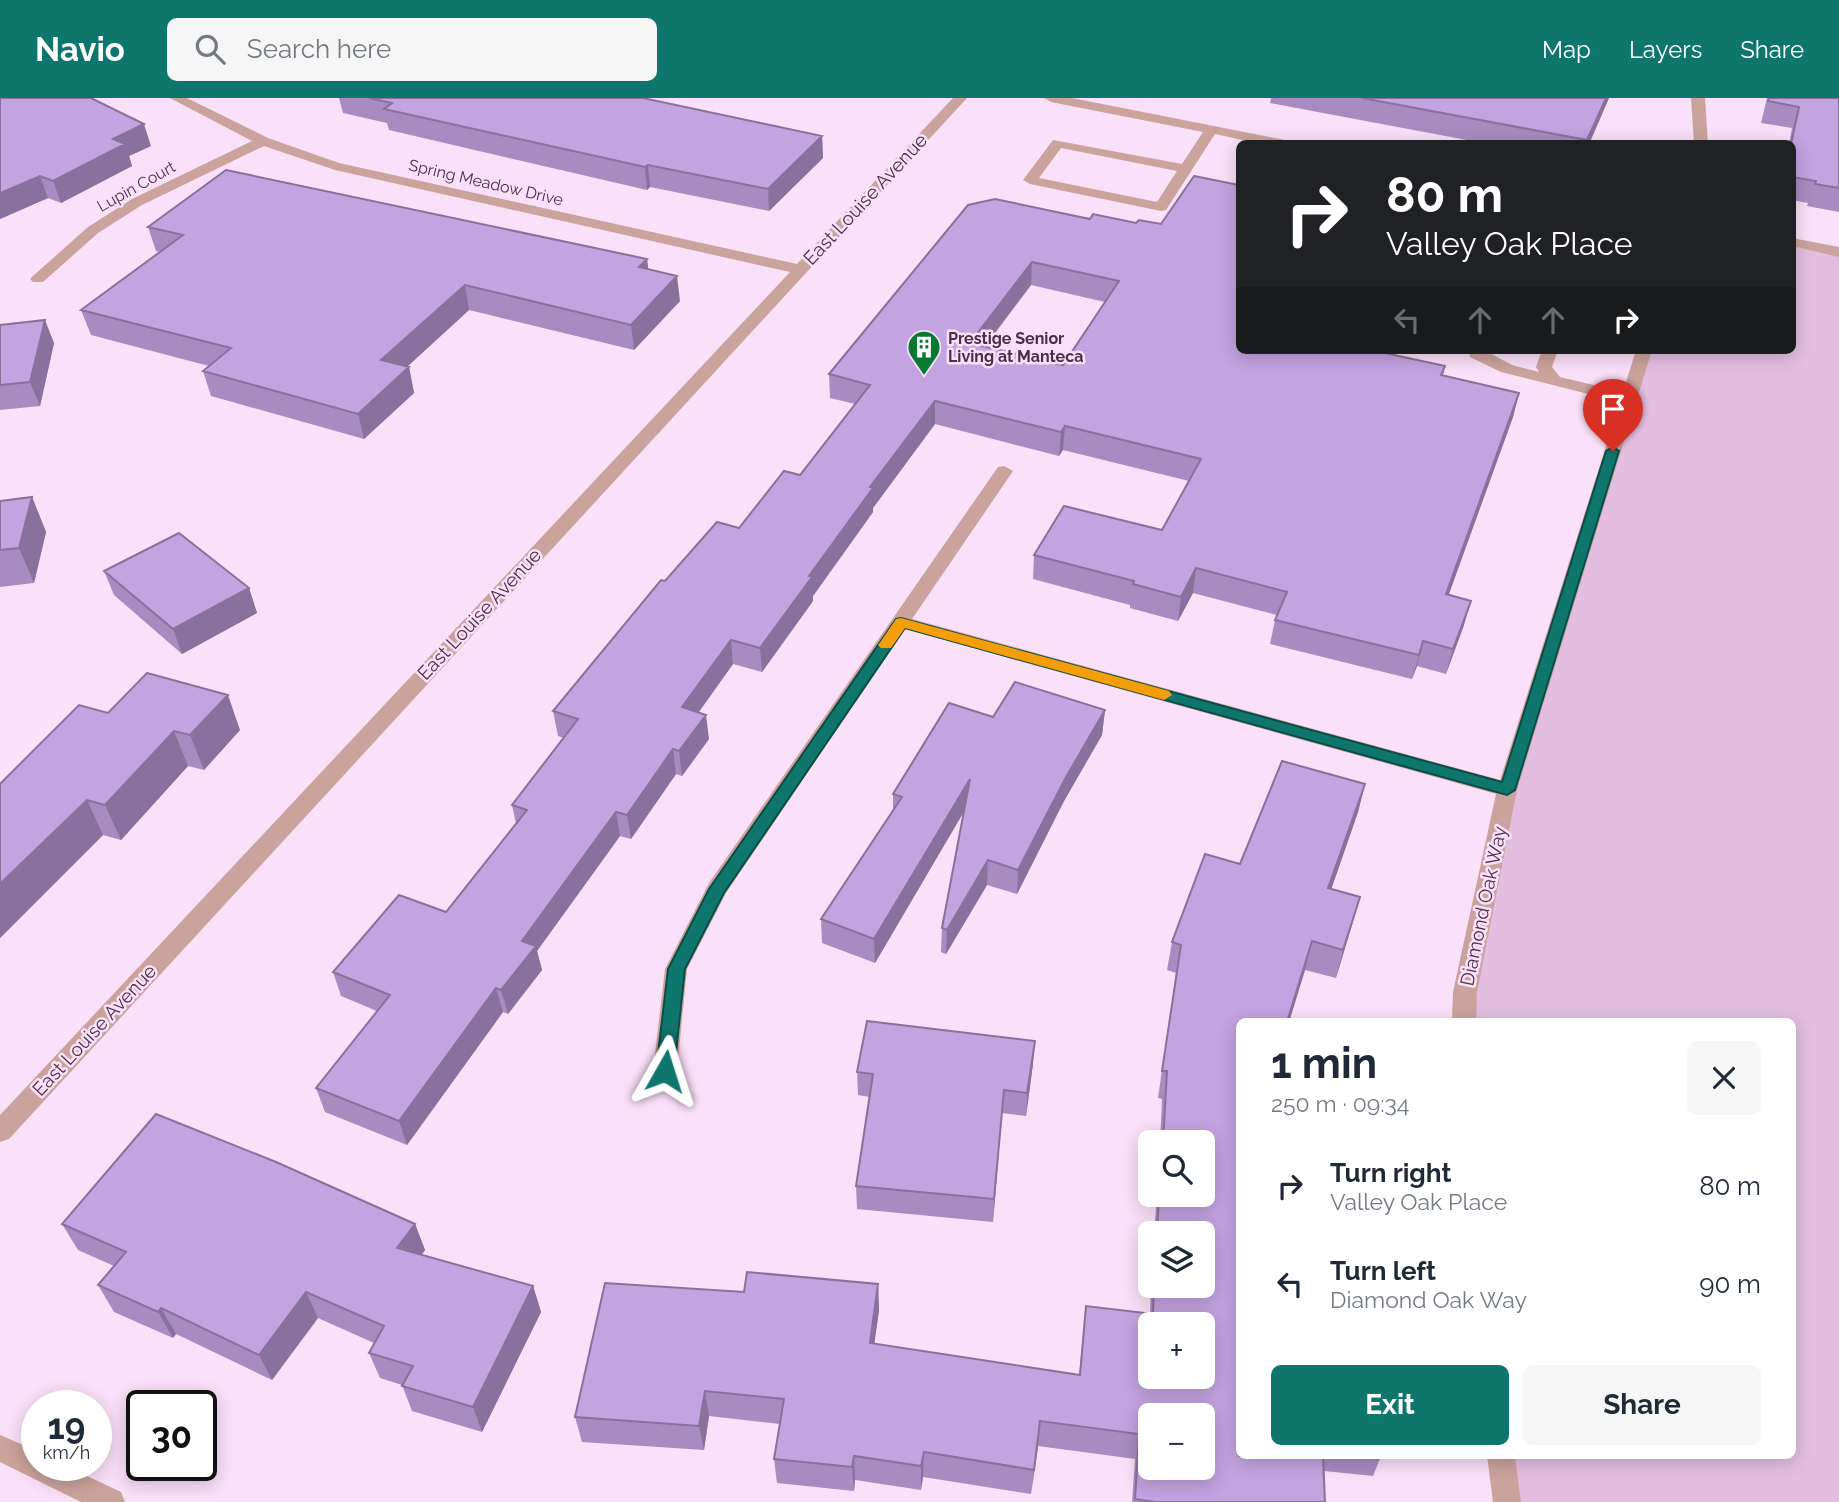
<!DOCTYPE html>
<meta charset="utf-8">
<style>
:root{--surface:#fff;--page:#f6f6f7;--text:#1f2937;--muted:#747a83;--accent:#0f766e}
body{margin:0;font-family:Raleway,sans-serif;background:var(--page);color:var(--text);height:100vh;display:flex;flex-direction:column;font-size:26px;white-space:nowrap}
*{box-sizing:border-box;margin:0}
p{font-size:23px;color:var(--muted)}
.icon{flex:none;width:38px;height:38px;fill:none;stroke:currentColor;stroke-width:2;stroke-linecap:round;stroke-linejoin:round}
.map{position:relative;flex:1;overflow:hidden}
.panel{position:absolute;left:1236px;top:920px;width:560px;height:441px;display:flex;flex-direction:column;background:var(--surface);border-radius:10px;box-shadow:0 4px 18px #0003}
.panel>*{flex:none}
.hud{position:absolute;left:1236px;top:42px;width:560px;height:214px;border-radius:10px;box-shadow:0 4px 18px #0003;background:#202124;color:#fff;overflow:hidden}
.controls{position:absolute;left:1138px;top:1032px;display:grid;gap:14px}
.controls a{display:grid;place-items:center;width:77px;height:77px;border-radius:10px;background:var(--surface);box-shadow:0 4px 18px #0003;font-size:35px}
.speed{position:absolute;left:21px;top:1292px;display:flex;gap:14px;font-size:35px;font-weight:700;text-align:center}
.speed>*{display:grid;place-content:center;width:91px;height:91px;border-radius:50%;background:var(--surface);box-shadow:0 4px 18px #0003;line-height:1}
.speed small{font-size:18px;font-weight:400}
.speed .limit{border:4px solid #111;border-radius:10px;background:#fff;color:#111}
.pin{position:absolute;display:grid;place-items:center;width:60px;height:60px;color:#fff;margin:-72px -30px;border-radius:50% 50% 50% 0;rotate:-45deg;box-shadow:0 0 7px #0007}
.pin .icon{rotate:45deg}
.me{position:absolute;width:77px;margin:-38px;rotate:6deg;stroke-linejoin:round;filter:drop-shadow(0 0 5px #0008)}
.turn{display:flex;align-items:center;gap:24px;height:147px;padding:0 35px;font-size:32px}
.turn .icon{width:91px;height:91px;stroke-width:2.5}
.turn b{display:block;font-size:49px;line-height:60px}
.lanes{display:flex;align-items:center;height:66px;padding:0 35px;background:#0003;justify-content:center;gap:35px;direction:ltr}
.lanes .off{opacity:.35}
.round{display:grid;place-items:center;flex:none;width:74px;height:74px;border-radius:10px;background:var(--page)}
.headline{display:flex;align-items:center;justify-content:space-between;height:119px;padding:0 35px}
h1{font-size:42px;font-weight:700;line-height:52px}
.cta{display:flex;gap:14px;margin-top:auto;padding:14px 35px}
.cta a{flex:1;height:80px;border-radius:10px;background:var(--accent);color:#fff;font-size:28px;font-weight:700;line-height:80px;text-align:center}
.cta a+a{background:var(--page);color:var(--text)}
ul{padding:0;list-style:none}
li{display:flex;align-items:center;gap:21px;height:98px;padding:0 35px}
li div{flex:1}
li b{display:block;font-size:26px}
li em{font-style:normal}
header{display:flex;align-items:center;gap:42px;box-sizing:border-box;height:98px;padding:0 35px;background:var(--accent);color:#fff}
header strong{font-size:33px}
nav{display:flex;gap:38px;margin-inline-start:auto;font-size:24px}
.search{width:490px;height:63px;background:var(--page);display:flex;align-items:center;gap:18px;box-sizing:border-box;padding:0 24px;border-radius:10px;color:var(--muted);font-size:26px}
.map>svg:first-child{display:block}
.green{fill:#e3bee1}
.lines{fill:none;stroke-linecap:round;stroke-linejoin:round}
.minor{fill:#cba39d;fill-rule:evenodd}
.wall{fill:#a88cc1;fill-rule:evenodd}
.shaded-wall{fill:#88729d}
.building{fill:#c3a3e0;stroke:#88729d;stroke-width:2;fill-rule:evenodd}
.route{fill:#0f766e;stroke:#0a4d48;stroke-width:2}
.slow{fill:#f59e0b}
.labels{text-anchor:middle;stroke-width:5;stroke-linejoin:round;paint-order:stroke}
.far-street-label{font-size:16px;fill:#493048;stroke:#fae0f8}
.far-poi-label{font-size:16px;font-weight:bold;fill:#493048;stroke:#fae0f8;text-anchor:start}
.street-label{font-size:19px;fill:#493048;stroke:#fae0f8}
</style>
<header>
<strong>Navio</strong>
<div class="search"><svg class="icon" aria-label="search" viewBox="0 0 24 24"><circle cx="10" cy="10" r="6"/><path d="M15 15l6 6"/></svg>Search here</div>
<nav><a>Map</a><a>Layers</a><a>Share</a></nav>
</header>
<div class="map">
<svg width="1839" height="1404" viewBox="0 0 1839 1404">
<rect width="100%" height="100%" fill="#fae0f8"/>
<path class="green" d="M 1792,144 L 1839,154 L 1839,1404 L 1507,1404 L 1501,1358 L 1792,1358 L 1792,924 L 1464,924 L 1507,692 L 1644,252 L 1792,252 Z"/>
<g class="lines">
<path class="minor" d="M 170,0 L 187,0 L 268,40 L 339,65 L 797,166 L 953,0 L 967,0 L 9,1041 L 0,1044 L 0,1017 L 790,174 L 335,72 L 264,48 L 142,107 L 98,135 L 43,184 L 33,184 L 30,181 L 33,178 L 88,129 L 132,101 L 252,43 Z
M 1044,0 L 1072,0 L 1285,42 L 1292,46 L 1261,46 L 1215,36 L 1166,112 L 1161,113 L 1030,86 L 1023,82 L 1053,42 L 1182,66 L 1203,34 L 1051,4 ZM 1061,50 L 1177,73 L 1157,104 L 1039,80 Z
M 1691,0 L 1705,0 L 1708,46 L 1694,46 Z
M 1792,140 L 1839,149 L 1839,159 L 1792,148 Z
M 1468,252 L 1484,252 L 1512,267 L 1539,274 L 1536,269 L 1542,252 L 1558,252 L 1552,269 L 1560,279 L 1623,294 L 1636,252 L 1652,252 L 1517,692 L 1477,894 L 1476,924 L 1452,924 L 1453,894 L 1496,696 L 905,531 L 726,795 L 687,871 L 677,973 L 673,980 L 665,983 L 657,980 L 653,973 L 665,871 L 709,785 L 998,369 L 1004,368 L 1013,373 L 912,521 L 1500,682 L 1620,304 L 1501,274 L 1470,259 Z
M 0,1337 L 37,1353 L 37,1367 L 64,1367 L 121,1394 L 125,1404 L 81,1404 L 0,1364 Z
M 1487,1358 L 1515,1358 L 1521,1404 L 1493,1404 Z"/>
</g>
<path class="wall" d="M 0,0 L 151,48 L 129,58 L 132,68 L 61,105 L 48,100 L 0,121 Z
M 339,0 L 643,0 L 822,38 L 823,60 L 769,113 L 650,89 L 647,92 L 389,32 L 387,25 L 343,15 Z
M 1271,0 L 1609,0 L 1589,46 L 1488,46 L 1270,5 Z
M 1767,0 L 1839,0 L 1839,114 L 1807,108 L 1808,105 L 1792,102 L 1792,46 L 1789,46 L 1792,30 L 1761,25 Z
M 995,101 L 1239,252 L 1445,268 L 1443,278 L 1519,295 L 1513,319 L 1448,497 L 1464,527 L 1446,576 L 1417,568 L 1412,581 L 1270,546 L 1275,522 L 1277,517 L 1193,495 L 1178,523 L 1130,510 L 1130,507 L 1033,481 L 1034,457 L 1162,432 L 1189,383 L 1063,352 L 1059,358 L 935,326 L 873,410 L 873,414 L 813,498 L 813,503 L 762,574 L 733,566 L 699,614 L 709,641 L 682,678 L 676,676 L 631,741 L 620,738 L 537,853 L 542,872 L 508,916 L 503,914 L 407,1047 L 325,1014 L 316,990 L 377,913 L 341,898 L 333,874 L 446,814 L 516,726 L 512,707 L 564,640 L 558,638 L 553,613 L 665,483 L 739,430 L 800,377 L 855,306 L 830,300 L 829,276 ZM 1031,187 L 1105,204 L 1063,267 L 985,248 Z
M 148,129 L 647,161 L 648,171 L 680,203 L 634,252 L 469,212 L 407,269 L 409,269 L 414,295 L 364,341 L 211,298 L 203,273 L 209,268 L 91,237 L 81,212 L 160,154 L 156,153 Z
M 0,227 L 54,245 L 40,308 L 0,312 Z
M 32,399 L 46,434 L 34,485 L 0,489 L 0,403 Z
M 104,473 L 249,490 L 257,515 L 182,556 L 114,497 Z
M 1105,612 L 1102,637 L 1064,703 L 1017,796 L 987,787 L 946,856 L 941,854 L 942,830 L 963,715 L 875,865 L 822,845 L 821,821 L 893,712 L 893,696 L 993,619 Z
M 108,615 L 240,632 L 204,672 L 188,668 L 121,742 L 103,737 L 0,840 L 0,686 Z
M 1365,686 L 1358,714 L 1331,791 L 1360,799 L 1336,880 L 1305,872 L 1289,924 L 1239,924 L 1239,1358 L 1381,1358 L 1373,1378 L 1324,1373 L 1325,1404 L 1132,1404 L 1135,1361 L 1038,1348 L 1031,1396 L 923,1379 L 921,1392 L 855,1382 L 854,1393 L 777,1385 L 774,1361 L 780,1326 L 709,1318 L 704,1352 L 582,1344 L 575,1319 L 744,1194 L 878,1186 L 879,1212 L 874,1246 L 1079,1277 L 1086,1208 L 1150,1216 L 1151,1188 L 1202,1188 L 1202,1136 L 1154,1136 L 1157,1097 L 1202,1097 L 1202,1045 L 1160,1045 L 1162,1001 L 1158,1000 L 1176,875 L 1167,872 L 1172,844 L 1240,766 Z
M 1033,966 L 1026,1018 L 1002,1015 L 993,1124 L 857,1111 L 856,1088 L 870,999 L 858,997 L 857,974 Z
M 62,1126 L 415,1126 L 425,1152 L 421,1157 L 533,1188 L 541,1214 L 482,1334 L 412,1313 L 402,1287 L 380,1280 L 369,1255 L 374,1245 L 318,1220 L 272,1282 L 176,1236 L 173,1240 L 114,1214 L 98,1187 L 114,1168 L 78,1152 Z"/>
<path class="shaded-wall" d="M 1606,0 L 1609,0 L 1589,46 L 1586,46 Z
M 144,26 L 151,48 L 129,58 L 132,68 L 61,105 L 53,83 L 113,41 Z
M 822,38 L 823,60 L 769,113 L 768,91 Z
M 648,67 L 650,89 L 647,92 L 645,69 Z
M 40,78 L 48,100 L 0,121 L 0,95 Z
M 647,161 L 650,185 L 639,169 Z
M 1032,164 L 1031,187 L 970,268 L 970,245 Z
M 677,178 L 680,203 L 634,252 L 631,227 Z
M 465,187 L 469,212 L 387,287 L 381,262 Z
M 45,222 L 54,245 L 40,308 L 30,284 Z
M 409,269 L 414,295 L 364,341 L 358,316 Z
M 1519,295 L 1513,319 L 1440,521 L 1446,496 Z
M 935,303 L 935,326 L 873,410 L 873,414 L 813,498 L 813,503 L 762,574 L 760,550 L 870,389 Z
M 1065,328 L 1063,352 L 1059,358 L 1061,334 Z
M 32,399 L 46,434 L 34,485 L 19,450 Z
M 1196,470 L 1193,495 L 1178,523 L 1181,499 Z
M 249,490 L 257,515 L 182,556 L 173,531 Z
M 1471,503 L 1464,527 L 1446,576 L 1453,551 Z
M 731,542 L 733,566 L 685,633 L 682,609 Z
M 1423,543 L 1417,568 L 1412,581 L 1419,557 Z
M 228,597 L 240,632 L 204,672 L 190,637 Z
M 1105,612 L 1102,637 L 1064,703 L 1017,796 L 1018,772 L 1066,679 Z
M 706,617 L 709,641 L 682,678 L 679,653 Z
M 174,633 L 188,668 L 121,742 L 105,707 Z
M 673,651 L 676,676 L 631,741 L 627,717 Z
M 970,681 L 969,705 L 875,865 L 874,841 Z
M 1365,686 L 1358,714 L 1322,818 L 1328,790 Z
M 87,702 L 103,737 L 0,840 L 0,786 Z
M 616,714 L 620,738 L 537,853 L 542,872 L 508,916 L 501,892 L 522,843 Z
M 988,762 L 987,787 L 946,856 L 947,832 Z
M 1360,799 L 1352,827 L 1336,880 L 1343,852 Z
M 1312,843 L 1305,872 L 1289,924 L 1287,924 Z
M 496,890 L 503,914 L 407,1047 L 399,1023 Z
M 1035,943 L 1033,966 L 1026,1018 L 1027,995 Z
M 1004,992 L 1002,1015 L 993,1124 L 994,1101 Z
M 415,1126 L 425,1152 L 408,1177 L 397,1150 Z
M 878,1186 L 879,1212 L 871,1270 L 870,1245 Z
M 533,1188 L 541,1214 L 482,1334 L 473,1309 Z
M 306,1194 L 318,1220 L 272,1282 L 259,1257 Z
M 161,1210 L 176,1236 L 173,1240 L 158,1214 Z
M 705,1293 L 709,1318 L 704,1352 L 699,1328 Z
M 1040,1323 L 1038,1348 L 1031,1396 L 1034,1372 Z
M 924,1354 L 923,1379 L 921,1392 L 921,1368 Z
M 854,1358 L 855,1382 L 854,1393 L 852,1369 Z"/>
<path class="building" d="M 0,0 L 91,0 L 144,26 L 113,41 L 125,46 L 53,83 L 40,78 L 0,95 Z
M 369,0 L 643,0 L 822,38 L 768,91 L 648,67 L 645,69 L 384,11 L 392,5 Z
M 1362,0 L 1606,0 L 1587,42 Z
M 1769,0 L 1839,0 L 1839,90 L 1815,86 L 1816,83 L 1792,79 L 1791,46 L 1799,9 L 1768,3 Z
M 226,72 L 647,161 L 639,169 L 677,178 L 631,227 L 465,187 L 381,262 L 409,269 L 358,316 L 203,273 L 231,250 L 81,212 L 183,137 L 148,129 Z
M 1194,78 L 1239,87 L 1239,252 L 1371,252 L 1445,268 L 1441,277 L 1519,295 L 1446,496 L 1471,503 L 1453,551 L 1423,543 L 1419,557 L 1275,522 L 1287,494 L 1196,470 L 1181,499 L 1133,486 L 1134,483 L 1034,457 L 1064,408 L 1162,432 L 1201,361 L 1065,328 L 1061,334 L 935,303 L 870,389 L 873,390 L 809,478 L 812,479 L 760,550 L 731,542 L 682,609 L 706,617 L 679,653 L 673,651 L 627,717 L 616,714 L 522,843 L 536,848 L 501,892 L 496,890 L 399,1023 L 316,990 L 390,897 L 333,874 L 399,797 L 446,814 L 527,712 L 512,707 L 578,621 L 553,613 L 661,482 L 665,483 L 717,424 L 739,430 L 784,373 L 800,377 L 870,287 L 829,276 L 968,107 L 995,101 L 1090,121 L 1093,116 L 1136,125 L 1139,122 L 1161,126 ZM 1032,164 L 1119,183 L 1063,267 L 970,245 Z
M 45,222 L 30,284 L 0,287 L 0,227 Z
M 32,399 L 19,450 L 0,452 L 0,403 Z
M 179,435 L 249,490 L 173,531 L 104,473 Z
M 147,575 L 228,597 L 190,637 L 174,633 L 105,707 L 87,702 L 0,786 L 0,686 L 79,607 L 108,615 Z
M 1015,584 L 1105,612 L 1066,679 L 1018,772 L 988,762 L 947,832 L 942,830 L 970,681 L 874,841 L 821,821 L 902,699 L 893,696 L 949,605 L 993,619 Z
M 1282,663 L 1365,686 L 1328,790 L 1360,799 L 1343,852 L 1312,843 L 1287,924 L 1239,924 L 1239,1358 L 1323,1358 L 1325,1404 L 1155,1404 L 1135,1401 L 1139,1336 L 1040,1323 L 1034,1372 L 924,1354 L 921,1368 L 854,1358 L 852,1369 L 774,1361 L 784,1301 L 705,1293 L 699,1328 L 575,1319 L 605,1185 L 744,1194 L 747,1174 L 878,1186 L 870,1245 L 1080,1277 L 1086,1208 L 1153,1216 L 1154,1188 L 1202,1188 L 1202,1136 L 1157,1136 L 1159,1097 L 1202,1097 L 1202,1045 L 1163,1045 L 1167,973 L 1162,973 L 1181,847 L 1172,844 L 1205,756 L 1240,766 ZM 1150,1227 L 1202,1227 L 1202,1279 L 1150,1279 ZM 1150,1318 L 1202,1318 L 1202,1370 L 1150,1370 Z
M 867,923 L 1035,943 L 1027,995 L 1004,992 L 994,1101 L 856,1088 L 873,976 L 857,974 Z
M 156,1016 L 276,1064 L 415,1126 L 397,1150 L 533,1188 L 473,1309 L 402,1288 L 413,1268 L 369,1255 L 384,1228 L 306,1194 L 259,1257 L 161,1210 L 158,1214 L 98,1187 L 126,1154 L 62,1126 Z"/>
<path class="route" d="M 1613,349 L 1619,353 L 1515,692 L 1507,697 L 905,530 L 724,795 L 685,871 L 674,973 L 672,979 L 665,981 L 659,979 L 656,973 L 668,871 L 709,791 L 896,521 L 901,520 L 1502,684 L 1606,353 Z"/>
<path class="slow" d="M 901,520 L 1169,593 L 1172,597 L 1164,602 L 905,530 L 891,550 L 881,550 L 878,547 L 881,543 L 896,521 Z"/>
<defs>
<symbol id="building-pin" viewBox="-11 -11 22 30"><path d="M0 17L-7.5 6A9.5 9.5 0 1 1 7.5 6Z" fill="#067a30" stroke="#fae0f8"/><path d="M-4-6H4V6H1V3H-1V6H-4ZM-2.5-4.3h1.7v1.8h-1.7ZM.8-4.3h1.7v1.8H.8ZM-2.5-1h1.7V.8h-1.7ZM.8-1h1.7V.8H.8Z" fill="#fff"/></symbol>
</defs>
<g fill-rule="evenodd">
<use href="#building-pin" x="905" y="230" width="38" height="52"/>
</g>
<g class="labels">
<g class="far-street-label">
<text transform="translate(486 84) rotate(13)" y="6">Spring Meadow Drive</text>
<text transform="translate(136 88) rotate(-29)" y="6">Lupin Court</text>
</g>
<g class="far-poi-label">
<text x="948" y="246">Prestige Senior<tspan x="948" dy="18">Living at Manteca</tspan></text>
</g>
<g class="street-label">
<text transform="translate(865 101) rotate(-47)" y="7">East Louise Avenue</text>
<text transform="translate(479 516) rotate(-47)" y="7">East Louise Avenue</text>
<text transform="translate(1483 808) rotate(-78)" y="7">Diamond Oak Way</text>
<text transform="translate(94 932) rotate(-47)" y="7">East Louise Avenue</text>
</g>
</g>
</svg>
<div class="controls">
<a><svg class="icon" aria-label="search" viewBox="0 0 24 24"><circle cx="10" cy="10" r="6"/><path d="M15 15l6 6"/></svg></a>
<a><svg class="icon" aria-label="layers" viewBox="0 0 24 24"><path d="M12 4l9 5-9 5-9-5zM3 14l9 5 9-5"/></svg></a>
<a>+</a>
<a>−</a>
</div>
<div class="speed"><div>19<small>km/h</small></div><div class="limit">30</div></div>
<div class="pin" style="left:1613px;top:353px;background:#d93025"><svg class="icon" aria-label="arrive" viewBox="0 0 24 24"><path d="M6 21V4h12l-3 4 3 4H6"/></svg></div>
<svg class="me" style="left:665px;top:973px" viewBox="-20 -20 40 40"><path d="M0-17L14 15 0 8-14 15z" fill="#0f766e" stroke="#fff" stroke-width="4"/></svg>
<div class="hud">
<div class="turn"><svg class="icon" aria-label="right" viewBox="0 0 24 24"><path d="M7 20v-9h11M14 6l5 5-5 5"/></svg><div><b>80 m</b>Valley Oak Place</div></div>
<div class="lanes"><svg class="icon off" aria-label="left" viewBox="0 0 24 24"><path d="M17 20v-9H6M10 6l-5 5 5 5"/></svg><svg class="icon off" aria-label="ahead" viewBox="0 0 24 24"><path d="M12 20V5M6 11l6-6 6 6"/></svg><svg class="icon off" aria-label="ahead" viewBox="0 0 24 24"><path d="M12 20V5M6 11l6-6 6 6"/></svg><svg class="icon" aria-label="right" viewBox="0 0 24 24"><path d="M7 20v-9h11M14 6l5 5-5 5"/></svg></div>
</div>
<section class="panel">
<div class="headline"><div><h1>1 min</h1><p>250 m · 09:34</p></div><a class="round"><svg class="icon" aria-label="close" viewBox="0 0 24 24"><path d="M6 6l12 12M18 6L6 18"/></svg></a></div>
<ul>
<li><svg class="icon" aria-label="right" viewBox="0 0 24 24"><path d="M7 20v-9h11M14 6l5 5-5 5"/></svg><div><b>Turn right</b><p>Valley Oak Place</p></div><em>80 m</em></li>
<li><svg class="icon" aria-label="left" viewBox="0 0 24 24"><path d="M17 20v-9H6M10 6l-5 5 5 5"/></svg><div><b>Turn left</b><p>Diamond Oak Way</p></div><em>90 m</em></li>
</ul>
<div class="cta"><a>Exit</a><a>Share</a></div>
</section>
</div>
